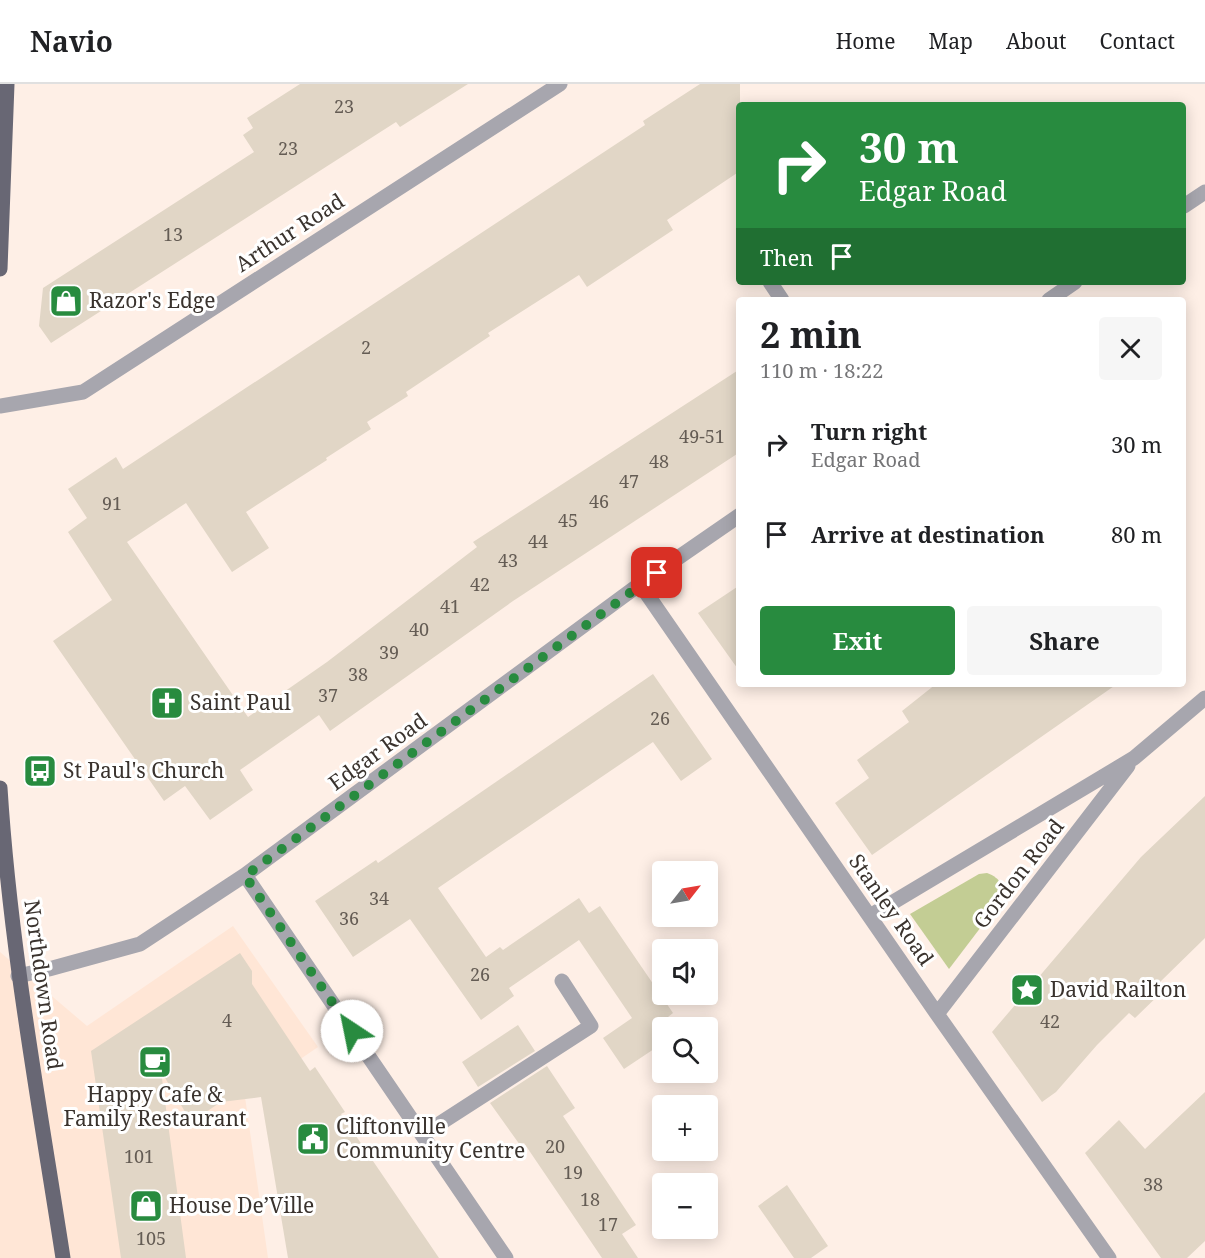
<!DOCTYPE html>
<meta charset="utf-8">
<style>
:root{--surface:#fff;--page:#f6f6f6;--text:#202124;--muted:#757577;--line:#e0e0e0;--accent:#288b3f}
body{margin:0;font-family:"Noto Serif",serif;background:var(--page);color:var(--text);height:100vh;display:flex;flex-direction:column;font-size:22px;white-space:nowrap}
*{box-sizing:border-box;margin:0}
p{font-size:20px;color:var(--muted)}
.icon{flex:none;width:33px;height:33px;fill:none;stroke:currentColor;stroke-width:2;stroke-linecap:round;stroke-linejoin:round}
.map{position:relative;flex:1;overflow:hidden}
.details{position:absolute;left:736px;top:213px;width:450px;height:390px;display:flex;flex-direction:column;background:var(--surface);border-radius:6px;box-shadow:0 3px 15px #0003}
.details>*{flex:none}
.hud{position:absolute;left:736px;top:18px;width:450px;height:183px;border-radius:6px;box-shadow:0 3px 15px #0003;background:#288b3f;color:#fff;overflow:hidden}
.needle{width:39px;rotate:59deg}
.fabs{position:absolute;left:652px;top:777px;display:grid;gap:12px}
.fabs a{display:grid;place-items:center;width:66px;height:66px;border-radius:6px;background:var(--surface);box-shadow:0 3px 15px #0003;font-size:30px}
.pin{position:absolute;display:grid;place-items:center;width:51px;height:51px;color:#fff;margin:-26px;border-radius:12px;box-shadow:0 3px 9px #0006}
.me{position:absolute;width:66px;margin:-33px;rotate:326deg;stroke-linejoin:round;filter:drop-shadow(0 0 4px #0008)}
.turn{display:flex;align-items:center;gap:21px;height:126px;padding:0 24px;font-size:27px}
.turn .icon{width:78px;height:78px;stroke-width:2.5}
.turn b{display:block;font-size:42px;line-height:51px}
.then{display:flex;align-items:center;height:57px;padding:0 24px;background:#0003;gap:12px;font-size:22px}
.round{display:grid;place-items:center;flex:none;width:63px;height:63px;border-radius:6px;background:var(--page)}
.head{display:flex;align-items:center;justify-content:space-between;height:102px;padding:0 24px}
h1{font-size:36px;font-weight:700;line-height:45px}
.action{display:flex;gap:12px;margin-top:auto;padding:12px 24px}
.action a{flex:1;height:69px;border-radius:6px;background:var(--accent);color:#fff;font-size:24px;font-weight:700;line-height:69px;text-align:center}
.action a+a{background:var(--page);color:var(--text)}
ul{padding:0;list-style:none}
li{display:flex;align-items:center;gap:18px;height:90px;padding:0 24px}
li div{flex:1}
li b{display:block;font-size:22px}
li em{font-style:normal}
header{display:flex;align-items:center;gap:36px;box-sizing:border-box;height:84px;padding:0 30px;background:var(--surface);border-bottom:2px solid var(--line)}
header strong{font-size:28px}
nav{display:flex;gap:33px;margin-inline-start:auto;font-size:21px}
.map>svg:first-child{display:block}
.built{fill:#ffe6d6}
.green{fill:#c3cd94}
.building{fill:#e1d6c6}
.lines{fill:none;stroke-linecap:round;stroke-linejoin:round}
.minor{stroke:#a7a6ae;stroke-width:15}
.major{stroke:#686774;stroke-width:15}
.route{stroke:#288b3f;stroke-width:10;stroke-dasharray:0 18}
.labels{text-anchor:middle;stroke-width:6;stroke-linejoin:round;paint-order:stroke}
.number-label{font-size:18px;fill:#645c54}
.street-label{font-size:21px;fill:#3a332e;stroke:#fff}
.poi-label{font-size:21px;fill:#3a332e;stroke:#fff;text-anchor:start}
</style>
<header>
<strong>Navio</strong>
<nav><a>Home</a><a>Map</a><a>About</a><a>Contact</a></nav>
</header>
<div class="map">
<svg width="1205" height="1174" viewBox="0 0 1205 1174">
<rect width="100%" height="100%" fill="#feefe6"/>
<path class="built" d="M 233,842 L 318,963 L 245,1013 L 268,1174 L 0,1174 L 0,868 L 87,942 Z"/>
<path class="green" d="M 987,789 C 1001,794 1006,804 1000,818 L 949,885 L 910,830 L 979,790 Z"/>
<path class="building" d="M 300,0 L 468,0 L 400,43 L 396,38 L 51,259 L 39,242 L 43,204 L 254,68 L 243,51 L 253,44 L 247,34 Z
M 700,0 L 740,0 L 740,87 L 667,136 L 673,146 L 587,203 L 579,191 L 488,249 L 490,252 L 406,308 L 408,312 L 367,338 L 371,345 L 326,374 L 327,376 L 246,428 L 269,464 L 232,488 L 186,419 L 127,458 L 248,633 L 327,578 L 477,463 L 473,458 L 740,285 L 740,368 L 513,517 L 330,647 L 319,631 L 240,686 L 253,706 L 210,736 L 185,702 L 164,717 L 53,557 L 112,516 L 68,448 L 87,434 L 68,405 L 116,373 L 123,385 L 645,41 L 643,37 Z
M 740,501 L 740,588 L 698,529 Z
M 653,590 L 712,675 L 681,697 L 653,658 L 438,804 L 486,873 L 500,863 L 503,866 L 579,814 L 589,829 L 600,822 L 673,929 L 663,937 L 663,959 L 624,985 L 603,954 L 632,934 L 579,856 L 509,904 L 514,912 L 481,936 L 410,835 L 353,873 L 315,817 L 376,776 L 378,779 Z
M 936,600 L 1117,600 L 872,771 L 835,719 L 869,694 L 857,676 L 909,638 L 902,627 Z
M 1205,712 L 1205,854 L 1159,899 L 1165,905 L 1135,934 L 1129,929 L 1097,961 L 1056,1008 L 1042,1018 L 992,948 L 1141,773 Z
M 240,869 L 252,887 L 252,900 L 310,987 L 315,983 L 345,1028 L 341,1030 L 439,1174 L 288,1174 L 261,1013 L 221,1018 L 191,1038 L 161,987 L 186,1174 L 121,1174 L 91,967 Z
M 518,941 L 535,967 L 478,1003 L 462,978 Z
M 547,982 L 575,1024 L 563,1032 L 636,1141 L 622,1150 L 638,1174 L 602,1174 L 524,1059 L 520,1061 L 490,1019 Z
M 1205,1008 L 1205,1157 L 1187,1174 L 1161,1174 L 1085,1069 L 1119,1036 L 1145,1065 Z
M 787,1101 L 828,1162 L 811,1174 L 794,1174 L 758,1122 Z"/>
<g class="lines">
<path class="minor" d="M 1184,122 L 1205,108
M 770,198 L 782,216
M 1049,216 L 1075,198
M 0,322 L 83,308 L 560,0
M 640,500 L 937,930 L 1109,1174
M 245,791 L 506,1174
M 870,832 L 1134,674 L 1205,614
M 18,892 L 49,885 L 140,860 L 245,791 L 640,500 L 740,431
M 937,930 L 1128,682
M 422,1051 L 591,942 L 562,897"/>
<path class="major" d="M 0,185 L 7,0
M 0,704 C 10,862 39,1018 63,1174"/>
</g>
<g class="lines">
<path class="route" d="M 352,947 L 245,792 L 657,489"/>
</g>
<defs>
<symbol id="shop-square" viewBox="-11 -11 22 22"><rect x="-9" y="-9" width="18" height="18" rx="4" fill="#288b3f" stroke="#fff"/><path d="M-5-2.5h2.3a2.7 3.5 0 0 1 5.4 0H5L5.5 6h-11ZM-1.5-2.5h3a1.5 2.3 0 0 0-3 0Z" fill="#fff"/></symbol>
<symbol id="church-square" viewBox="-11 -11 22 22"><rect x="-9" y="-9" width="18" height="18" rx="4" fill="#288b3f" stroke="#fff"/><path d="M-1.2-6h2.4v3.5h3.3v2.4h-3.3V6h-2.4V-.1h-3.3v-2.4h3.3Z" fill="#fff"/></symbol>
<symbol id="bus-square" viewBox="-11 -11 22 22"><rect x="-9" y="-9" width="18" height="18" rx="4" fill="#288b3f" stroke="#fff"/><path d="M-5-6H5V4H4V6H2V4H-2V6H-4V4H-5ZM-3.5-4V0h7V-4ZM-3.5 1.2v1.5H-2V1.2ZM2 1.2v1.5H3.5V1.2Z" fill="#fff"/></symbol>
<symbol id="sight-square" viewBox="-11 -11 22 22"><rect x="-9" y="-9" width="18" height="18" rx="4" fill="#288b3f" stroke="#fff"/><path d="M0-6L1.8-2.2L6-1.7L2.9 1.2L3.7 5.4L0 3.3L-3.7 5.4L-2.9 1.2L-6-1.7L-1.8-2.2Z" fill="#fff"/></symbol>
<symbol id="cafe-square" viewBox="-11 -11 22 22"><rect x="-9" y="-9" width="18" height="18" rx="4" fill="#288b3f" stroke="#fff"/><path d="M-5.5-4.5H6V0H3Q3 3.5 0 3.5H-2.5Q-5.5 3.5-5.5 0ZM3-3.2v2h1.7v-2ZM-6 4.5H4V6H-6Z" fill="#fff"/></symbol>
<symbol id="civic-square" viewBox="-11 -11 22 22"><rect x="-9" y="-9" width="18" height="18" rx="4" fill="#288b3f" stroke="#fff"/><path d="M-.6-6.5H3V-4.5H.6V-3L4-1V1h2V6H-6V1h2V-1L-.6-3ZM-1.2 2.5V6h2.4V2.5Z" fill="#fff"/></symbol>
</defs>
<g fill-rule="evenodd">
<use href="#shop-square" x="47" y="198" width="38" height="38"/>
<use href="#church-square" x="148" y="600" width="38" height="38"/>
<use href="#bus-square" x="21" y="668" width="38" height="38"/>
<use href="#sight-square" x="1008" y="887" width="38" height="38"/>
<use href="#cafe-square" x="136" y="959" width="38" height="38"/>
<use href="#civic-square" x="294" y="1036" width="38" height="38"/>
<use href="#shop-square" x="127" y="1103" width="38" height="38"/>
</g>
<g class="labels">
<g class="number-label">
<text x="344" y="29">23</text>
<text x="288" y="71">23</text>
<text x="173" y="157">13</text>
<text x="366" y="270">2</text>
<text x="702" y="359">49-51</text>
<text x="659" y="384">48</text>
<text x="629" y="404">47</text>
<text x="599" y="424">46</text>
<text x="112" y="426">91</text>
<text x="568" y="443">45</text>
<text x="538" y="464">44</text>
<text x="508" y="483">43</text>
<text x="480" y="507">42</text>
<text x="450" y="529">41</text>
<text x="419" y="552">40</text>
<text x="389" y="575">39</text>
<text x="358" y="597">38</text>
<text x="328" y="618">37</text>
<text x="660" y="641">26</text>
<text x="379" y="821">34</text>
<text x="349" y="841">36</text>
<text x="480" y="897">26</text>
<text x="227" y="943">4</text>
<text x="1050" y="944">42</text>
<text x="555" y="1069">20</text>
<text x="139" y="1079">101</text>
<text x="573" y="1095">19</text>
<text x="1153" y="1107">38</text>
<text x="590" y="1122">18</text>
<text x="608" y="1147">17</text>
<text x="151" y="1161">105</text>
</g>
<g class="street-label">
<text transform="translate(290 149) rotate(-33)" y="7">Arthur Road</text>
<text transform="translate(378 668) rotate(-36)" y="7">Edgar Road</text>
<text transform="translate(1019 790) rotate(-52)" y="7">Gordon Road</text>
<text transform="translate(891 826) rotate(55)" y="7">Stanley Road</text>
<text transform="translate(43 901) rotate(82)" y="7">Northdown Road</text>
</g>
<g class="poi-label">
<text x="89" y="224">Razor's Edge</text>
<text x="190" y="626">Saint Paul</text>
<text x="63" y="694">St Paul's Church</text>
<text x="1050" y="913">David Railton</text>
<text x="155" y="1018" text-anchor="middle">Happy Cafe &amp;<tspan x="155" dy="24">Family Restaurant</tspan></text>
<text x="336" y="1050">Cliftonville<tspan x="336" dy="24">Community Centre</tspan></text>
<text x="169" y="1129">House De’Ville</text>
</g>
</g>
</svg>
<div class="fabs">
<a><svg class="needle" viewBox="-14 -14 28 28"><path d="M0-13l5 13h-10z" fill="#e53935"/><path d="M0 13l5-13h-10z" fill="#757577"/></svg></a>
<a><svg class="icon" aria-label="sound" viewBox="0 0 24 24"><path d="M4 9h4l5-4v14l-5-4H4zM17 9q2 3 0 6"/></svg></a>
<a><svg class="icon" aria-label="search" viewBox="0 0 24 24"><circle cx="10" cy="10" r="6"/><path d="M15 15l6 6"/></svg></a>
<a>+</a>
<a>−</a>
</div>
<div class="pin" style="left:657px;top:489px;background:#d93025"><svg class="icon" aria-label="arrive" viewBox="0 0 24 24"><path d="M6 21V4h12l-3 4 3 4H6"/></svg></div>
<svg class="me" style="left:352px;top:947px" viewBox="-20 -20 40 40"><circle r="19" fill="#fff"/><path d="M0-13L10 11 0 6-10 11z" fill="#288b3f"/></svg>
<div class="hud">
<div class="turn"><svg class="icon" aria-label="right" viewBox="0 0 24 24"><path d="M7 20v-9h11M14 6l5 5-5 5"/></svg><div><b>30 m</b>Edgar Road</div></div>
<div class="then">Then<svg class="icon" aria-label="arrive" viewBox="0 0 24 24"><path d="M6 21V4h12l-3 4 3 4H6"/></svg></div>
</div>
<section class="details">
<div class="head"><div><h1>2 min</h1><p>110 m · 18:22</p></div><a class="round"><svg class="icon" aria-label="close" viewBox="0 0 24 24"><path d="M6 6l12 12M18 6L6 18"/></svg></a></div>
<ul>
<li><svg class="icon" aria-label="right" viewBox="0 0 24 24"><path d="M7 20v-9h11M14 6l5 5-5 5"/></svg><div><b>Turn right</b><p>Edgar Road</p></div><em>30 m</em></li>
<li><svg class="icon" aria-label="arrive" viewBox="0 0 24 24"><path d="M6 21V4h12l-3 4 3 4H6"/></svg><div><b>Arrive at destination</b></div><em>80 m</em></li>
</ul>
<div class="action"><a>Exit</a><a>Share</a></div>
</section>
</div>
